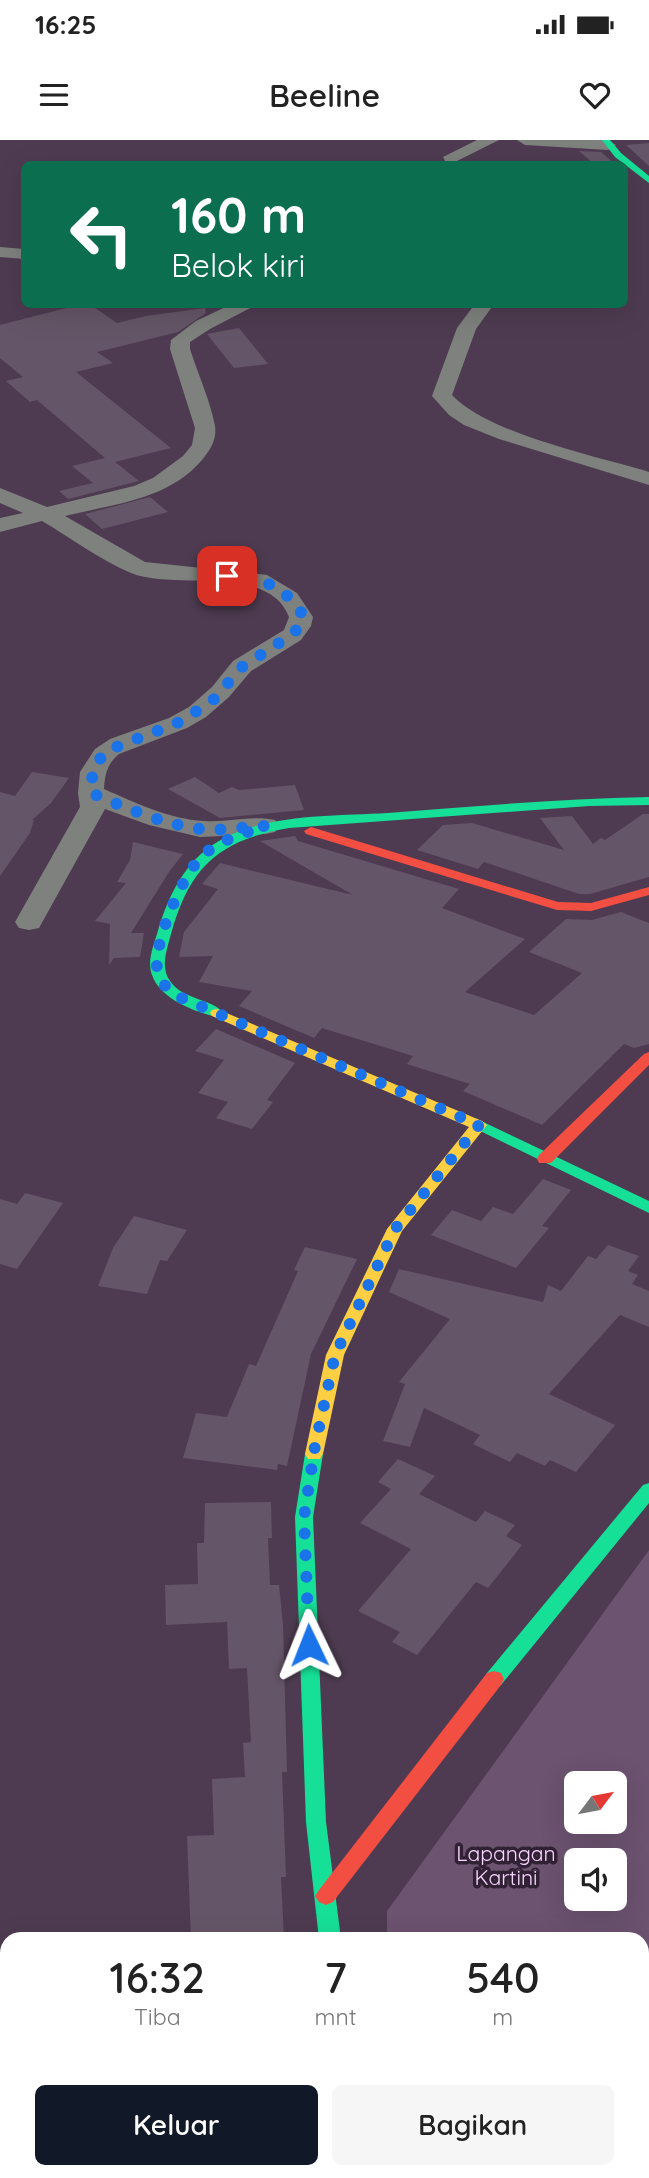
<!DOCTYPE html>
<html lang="id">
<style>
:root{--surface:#fff;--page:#f6f6f6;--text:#222;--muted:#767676;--accent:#111827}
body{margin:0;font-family:Quicksand,sans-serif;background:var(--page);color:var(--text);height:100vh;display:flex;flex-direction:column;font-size:26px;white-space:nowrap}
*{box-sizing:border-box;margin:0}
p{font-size:23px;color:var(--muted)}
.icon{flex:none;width:38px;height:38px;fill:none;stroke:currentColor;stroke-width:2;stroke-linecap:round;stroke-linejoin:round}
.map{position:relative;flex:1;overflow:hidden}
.side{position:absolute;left:0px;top:1792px;width:649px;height:247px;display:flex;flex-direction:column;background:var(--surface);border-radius:21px 21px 0 0;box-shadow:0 7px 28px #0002}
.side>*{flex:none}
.banner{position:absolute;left:21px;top:21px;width:607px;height:147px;border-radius:10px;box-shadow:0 7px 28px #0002;background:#0b6e4f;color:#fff;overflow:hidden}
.needle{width:46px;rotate:58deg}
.fabs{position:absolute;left:564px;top:1631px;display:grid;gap:14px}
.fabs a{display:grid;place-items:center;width:63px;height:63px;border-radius:10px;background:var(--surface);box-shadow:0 7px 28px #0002;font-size:35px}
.pin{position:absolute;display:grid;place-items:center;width:60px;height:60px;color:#fff;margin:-30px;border-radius:14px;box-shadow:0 4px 10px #0006}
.me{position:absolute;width:77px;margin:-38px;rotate:358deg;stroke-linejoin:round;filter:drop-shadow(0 0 5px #0008)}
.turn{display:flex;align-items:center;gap:24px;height:147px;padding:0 35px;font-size:32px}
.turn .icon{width:91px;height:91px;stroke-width:2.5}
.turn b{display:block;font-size:49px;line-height:60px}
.eta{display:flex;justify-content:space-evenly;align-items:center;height:119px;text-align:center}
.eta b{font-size:42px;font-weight:600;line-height:49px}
.primary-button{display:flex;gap:14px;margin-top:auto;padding:14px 35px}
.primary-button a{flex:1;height:80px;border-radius:10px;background:var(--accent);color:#fff;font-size:28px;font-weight:600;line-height:80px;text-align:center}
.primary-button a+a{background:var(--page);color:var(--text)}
.status{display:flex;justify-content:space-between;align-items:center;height:49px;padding:0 35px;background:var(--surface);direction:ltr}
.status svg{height:19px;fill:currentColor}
header{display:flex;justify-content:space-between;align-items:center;height:91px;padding:0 35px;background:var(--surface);font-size:32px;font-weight:600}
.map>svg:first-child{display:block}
.green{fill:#6c5370;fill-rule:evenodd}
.building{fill:#655568}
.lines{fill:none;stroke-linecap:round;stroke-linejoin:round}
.street{fill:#7e817e;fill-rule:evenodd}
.fast{fill:#16e098;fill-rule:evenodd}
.slow{fill:#ffcf43;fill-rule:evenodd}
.jam{fill:#f24e42;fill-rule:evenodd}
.route{stroke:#1a73e8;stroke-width:12;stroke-dasharray:0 21.6}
.labels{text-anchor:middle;stroke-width:7;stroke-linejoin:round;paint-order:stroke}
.near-park-label{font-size:21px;fill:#f9d6ff;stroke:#312134}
</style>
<div class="status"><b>16:25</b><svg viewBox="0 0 49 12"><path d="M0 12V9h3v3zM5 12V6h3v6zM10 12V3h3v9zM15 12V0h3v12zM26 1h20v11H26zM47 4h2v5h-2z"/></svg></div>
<header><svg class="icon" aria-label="menu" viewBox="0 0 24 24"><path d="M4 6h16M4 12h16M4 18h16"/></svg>Beeline<svg class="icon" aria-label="heart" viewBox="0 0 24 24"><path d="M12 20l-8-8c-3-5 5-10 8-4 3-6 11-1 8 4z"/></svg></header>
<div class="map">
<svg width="649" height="2038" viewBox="0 0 649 2038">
<rect width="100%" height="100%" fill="#4e3b51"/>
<path class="green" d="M 649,1410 L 649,2038 L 503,2038 L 498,2032 L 642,2032 L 642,1799 L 387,1799 L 387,1771 ZM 576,1643 L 614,1643 L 614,1682 L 576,1682 ZM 576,1720 L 614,1720 L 614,1759 L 576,1759 Z"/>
<path class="building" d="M 649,3 L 649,26 L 626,5 Z
M 579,11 L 601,12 L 615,24 L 594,24 Z
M 82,164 L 89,164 L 117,183 L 146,176 L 205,168 L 206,173 L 178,192 L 97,212 L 113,223 L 76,232 L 171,308 L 115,322 L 139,341 L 68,359 L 59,351 L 93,343 L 72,326 L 105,318 L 37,260 L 30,262 L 6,241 L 23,237 L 0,218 L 0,185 Z
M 239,188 L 268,224 L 234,228 L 207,194 Z
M 150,357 L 168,372 L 102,389 L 85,374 Z
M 32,632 L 69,638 L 51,663 L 32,680 L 34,680 L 30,693 L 0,736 L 0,652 L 15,656 Z
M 195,637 L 219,653 L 232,647 L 239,650 L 295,645 L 304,670 L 220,678 L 168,649 Z
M 643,674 L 649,674 L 649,737 L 590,754 L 579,754 L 484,722 L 478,729 L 417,710 L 443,685 L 472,683 L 564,710 L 540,678 L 572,676 L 593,704 L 601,698 L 605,700 Z
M 295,696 L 298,701 L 459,749 L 442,768 L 525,799 L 465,852 L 534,875 L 582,833 L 529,812 L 566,779 L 592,780 L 621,772 L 649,783 L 649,904 L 634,908 L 624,904 L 542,985 L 463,951 L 470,944 L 407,924 L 413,916 L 322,888 L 314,898 L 239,866 L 252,851 L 199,842 L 213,816 L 179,817 L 184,792 L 218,749 L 202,744 L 220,723 L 353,755 L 260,701 Z
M 133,702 L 183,714 L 169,732 L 131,793 L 144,793 L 140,817 L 114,818 L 109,825 L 110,784 L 95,781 L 126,743 L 117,742 L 130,720 Z
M 216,889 L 295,923 L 267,960 L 273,962 L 252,989 L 216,978 L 228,962 L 198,953 L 224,920 L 195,911 Z
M 543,1039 L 571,1050 L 542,1086 L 549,1088 L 516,1128 L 431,1095 L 452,1070 L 481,1081 L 493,1067 L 513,1074 Z
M 25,1053 L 63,1063 L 17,1129 L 0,1124 L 0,1059 L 17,1064 Z
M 134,1076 L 187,1090 L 167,1121 L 160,1120 L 147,1154 L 98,1146 L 113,1108 Z
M 608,1105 L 639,1116 L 628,1131 L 638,1135 L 632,1144 L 649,1151 L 649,1187 L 620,1175 L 549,1254 L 615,1285 L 576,1332 L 550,1320 L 545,1326 L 517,1313 L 510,1322 L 473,1304 L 480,1295 L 424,1268 L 410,1307 L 383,1301 L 405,1244 L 399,1242 L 450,1179 L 389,1152 L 399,1129 L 543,1162 L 548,1145 L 561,1151 L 588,1116 L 596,1119 Z
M 305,1107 L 357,1119 L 311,1214 L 287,1326 L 278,1324 L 277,1330 L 183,1318 L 196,1273 L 227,1277 L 249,1224 L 256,1226 L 298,1131 L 294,1130 Z
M 398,1319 L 435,1336 L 419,1354 L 476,1382 L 485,1371 L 515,1385 L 506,1396 L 522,1405 L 488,1448 L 476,1442 L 417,1515 L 392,1502 L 400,1492 L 358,1471 L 411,1409 L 360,1383 L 391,1349 L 378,1342 Z
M 271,1362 L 272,1398 L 268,1398 L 270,1445 L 279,1445 L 283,1484 L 287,1632 L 282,1632 L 286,1737 L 281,1737 L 284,1799 L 191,1799 L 187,1696 L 214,1695 L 212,1639 L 245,1637 L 243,1603 L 251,1602 L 247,1528 L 229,1529 L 227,1482 L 166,1485 L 165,1445 L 198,1444 L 197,1403 L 204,1403 L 205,1363 Z"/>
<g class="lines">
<path class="street" d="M 477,0 L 499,0 L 457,21 L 445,21 L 443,17 Z
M 517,0 L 607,0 L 616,5 L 608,10 L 525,5 Z
M 0,107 L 24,109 L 24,119 L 0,117 Z
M 232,164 L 258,164 L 210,189 L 190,202 L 190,209 C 198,234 210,260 215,286 C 217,300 210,310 202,320 C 168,360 113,364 65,376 L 145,422 L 267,435 L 297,453 L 313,477 L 311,486 L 301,500 L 251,531 L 229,557 L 206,577 L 187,588 L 119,614 C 107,624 105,634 104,649 C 136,663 169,679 204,681 C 227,683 252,675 275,680 L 279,686 L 275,692 L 266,694 L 200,697 L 149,685 L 105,669 L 39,788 L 29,790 L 19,788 L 15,782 L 80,667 L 78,653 L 80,632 L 95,609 L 110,599 L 169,578 L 189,567 L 212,547 L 233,521 L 284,490 L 289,477 C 268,423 175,451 131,433 C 100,420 71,398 42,381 L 0,392 L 0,378 L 23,373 L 0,363 L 0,348 L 47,367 L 134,346 L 153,338 L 183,316 L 192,305 L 195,288 L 170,209 L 171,200 L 196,181 Z
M 475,164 L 494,164 L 476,189 L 452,255 C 489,294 596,316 649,332 L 649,345 L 499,299 L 464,285 L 449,275 L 432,256 L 457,188 Z"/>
<path class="fast" d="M 602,0 L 610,0 L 621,13 L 649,36 L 649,43 L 615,17 Z
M 649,657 L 649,665 L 589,666 L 289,688 C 219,700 190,726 171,794 C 167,809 160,827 170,841 C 183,860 210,858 224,873 L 217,877 C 195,872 160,859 152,835 C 147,822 153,807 157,794 C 170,749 190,711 235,693 C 282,674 338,676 388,673 C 475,666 562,659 649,657 Z
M 477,979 L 649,1061 L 649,1073 L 472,987 L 469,984 L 472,981 Z
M 314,1307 L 320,1309 L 323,1314 L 313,1377 L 326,1682 L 341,1799 L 319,1799 L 306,1682 L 295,1377 L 305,1314 L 308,1309 Z
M 649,1343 L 649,1363 L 501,1545 L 494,1547 L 487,1545 L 484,1539 L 487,1533 L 643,1345 Z
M 424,2032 L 451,2032 L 454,2038 L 427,2038 Z"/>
<path class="slow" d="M 217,869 L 482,981 L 487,985 L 402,1091 L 344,1215 L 323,1314 L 320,1319 L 308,1319 L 305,1314 L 326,1215 L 387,1089 L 469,987 L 212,876 L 210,873 L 212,870 Z"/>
<path class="jam" d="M 311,687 L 558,762 L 591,763 L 649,747 L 649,755 L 591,771 L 557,770 L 306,694 L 304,691 Z
M 649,912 L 649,925 L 551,1023 L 539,1023 L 537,1019 L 539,1015 L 644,914 Z
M 494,1531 L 501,1533 L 504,1539 L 501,1545 L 333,1762 L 326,1765 L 319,1762 L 315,1756 L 319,1750 L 487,1533 Z"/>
</g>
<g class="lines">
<path class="route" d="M 227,436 L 259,440 L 276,447 L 291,459 L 303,475 L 303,482 L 293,494 L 242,527 L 214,559 L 182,581 L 106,611 L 93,628 L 91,653 C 126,668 162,684 200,689 C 221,691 245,687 266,686 C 245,693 220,700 203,715 C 183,733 150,809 158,834 C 162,845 170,851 179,857 L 479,985 L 395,1089 L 335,1215 L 315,1306 L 304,1377 L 309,1505"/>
</g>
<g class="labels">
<g class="near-park-label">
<text x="506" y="1721">Lapangan<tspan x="506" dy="24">Kartini</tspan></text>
</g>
</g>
</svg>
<div class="fabs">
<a><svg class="needle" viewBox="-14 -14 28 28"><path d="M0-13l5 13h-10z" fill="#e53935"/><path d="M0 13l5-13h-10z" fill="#767676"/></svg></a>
<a><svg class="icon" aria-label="sound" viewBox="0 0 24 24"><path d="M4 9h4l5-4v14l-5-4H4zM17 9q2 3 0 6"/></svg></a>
</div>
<div class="pin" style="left:227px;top:436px;background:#d93025"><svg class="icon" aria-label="arrive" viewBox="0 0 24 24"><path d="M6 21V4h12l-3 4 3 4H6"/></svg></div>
<svg class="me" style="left:309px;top:1505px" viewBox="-20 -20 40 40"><path d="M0-17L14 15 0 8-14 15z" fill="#1a73e8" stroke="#fff" stroke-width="4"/></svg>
<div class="banner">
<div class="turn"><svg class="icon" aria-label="left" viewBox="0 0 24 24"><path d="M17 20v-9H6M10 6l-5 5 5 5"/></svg><div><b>160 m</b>Belok kiri</div></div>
</div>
<section class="side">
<div class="eta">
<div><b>16:32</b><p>Tiba</p></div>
<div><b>7</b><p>mnt</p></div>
<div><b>540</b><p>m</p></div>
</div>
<div class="primary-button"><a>Keluar</a><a>Bagikan</a></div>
</section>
</div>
